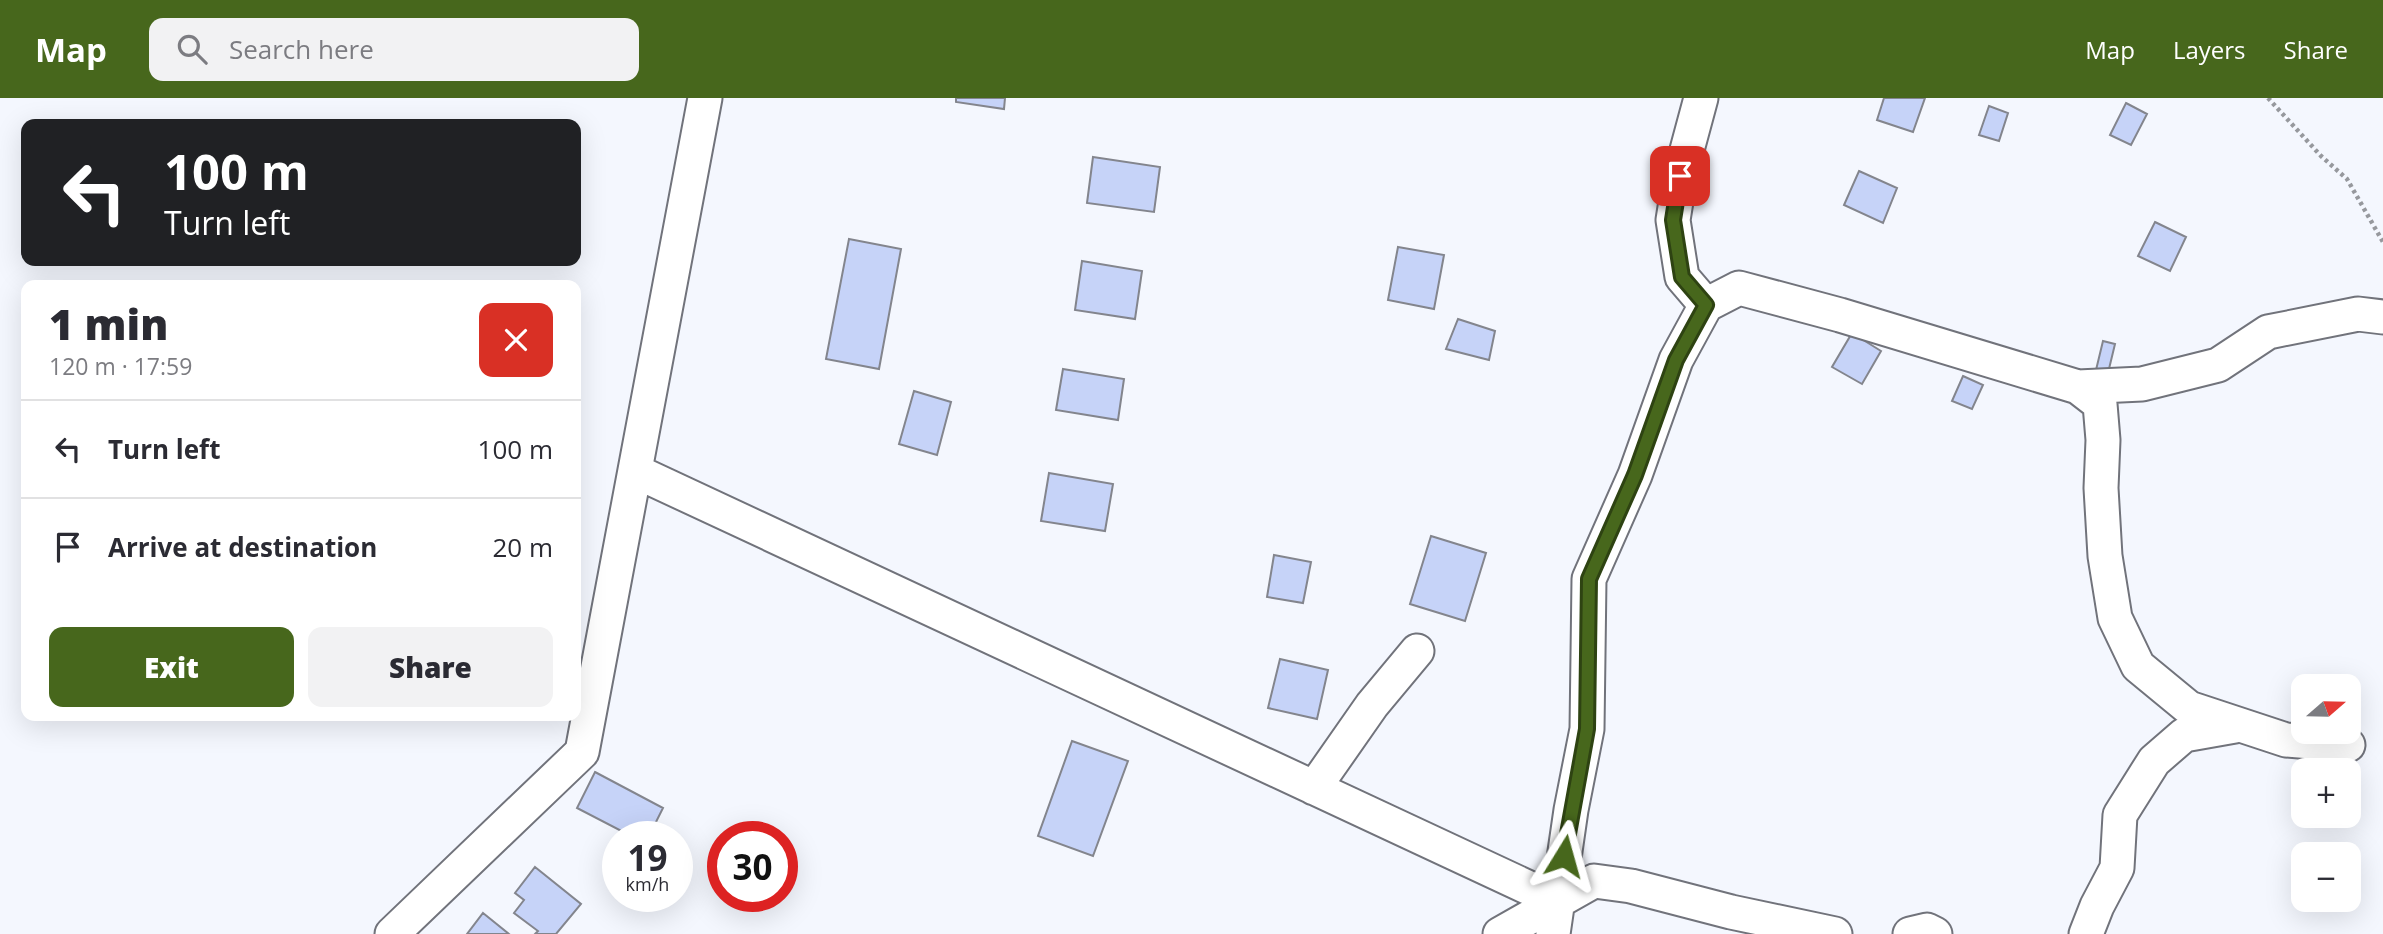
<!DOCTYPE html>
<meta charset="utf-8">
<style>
:root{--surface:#fff;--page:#f2f2f3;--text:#2b2b33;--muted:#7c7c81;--line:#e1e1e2;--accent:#47671c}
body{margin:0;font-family:"Open Sans",sans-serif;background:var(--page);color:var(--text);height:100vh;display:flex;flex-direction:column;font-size:26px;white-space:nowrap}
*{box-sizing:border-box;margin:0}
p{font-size:23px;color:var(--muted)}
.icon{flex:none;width:38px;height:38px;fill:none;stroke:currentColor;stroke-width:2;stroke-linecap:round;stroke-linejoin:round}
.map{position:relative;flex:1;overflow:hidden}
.sheet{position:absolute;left:21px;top:182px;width:560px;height:441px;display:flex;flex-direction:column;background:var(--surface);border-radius:14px;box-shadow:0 7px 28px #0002}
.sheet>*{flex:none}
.top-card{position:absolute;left:21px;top:21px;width:560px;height:147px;border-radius:14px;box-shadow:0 7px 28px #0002;background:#202124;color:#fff;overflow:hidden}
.needle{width:46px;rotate:70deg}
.buttons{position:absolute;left:2291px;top:576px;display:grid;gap:14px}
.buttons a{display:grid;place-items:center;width:70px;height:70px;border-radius:14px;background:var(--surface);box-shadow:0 7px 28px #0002;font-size:35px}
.speed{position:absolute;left:602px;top:723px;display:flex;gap:14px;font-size:35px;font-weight:700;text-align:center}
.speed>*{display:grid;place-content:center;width:91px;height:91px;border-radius:50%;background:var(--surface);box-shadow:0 7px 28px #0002;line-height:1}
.speed small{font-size:18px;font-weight:400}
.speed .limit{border:10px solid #d22;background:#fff;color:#111}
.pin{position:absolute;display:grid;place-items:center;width:60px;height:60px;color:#fff;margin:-30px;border-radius:14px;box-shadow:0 4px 10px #0006}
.me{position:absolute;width:77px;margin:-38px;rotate:8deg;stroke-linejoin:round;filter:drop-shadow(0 0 5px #0008)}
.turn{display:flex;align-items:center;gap:24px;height:147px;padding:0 28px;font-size:32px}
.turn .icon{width:91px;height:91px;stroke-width:2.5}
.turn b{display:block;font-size:49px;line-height:60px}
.round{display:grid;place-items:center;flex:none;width:74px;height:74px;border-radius:14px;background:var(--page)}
.summary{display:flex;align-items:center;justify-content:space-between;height:119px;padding:0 28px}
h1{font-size:42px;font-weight:800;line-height:52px}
.action{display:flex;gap:14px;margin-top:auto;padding:14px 28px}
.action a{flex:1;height:80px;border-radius:14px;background:var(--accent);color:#fff;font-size:28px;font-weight:800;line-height:80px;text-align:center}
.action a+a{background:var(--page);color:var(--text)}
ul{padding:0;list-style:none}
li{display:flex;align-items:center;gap:21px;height:98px;padding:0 28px;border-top:2px solid var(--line)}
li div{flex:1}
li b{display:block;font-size:26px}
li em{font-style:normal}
header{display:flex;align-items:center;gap:42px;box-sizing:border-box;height:98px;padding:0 35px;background:var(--accent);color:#fff}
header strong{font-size:33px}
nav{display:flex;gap:38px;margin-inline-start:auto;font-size:24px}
.search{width:490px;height:63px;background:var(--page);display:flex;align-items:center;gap:18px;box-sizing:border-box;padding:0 24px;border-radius:14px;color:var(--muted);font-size:26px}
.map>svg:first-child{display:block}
.building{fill:#c6d3f8;stroke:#83858d;stroke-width:2}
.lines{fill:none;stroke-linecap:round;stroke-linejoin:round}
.street-casing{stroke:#71737b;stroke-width:37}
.path{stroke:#96989d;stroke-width:4.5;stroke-dasharray:3.5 3.5;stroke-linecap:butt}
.street{stroke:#fff;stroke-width:33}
.route-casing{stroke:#2e4312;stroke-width:18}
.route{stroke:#47671c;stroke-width:12}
</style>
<header>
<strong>Map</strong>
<div class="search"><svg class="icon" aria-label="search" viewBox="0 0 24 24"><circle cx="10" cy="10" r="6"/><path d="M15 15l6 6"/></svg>Search here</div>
<nav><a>Map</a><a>Layers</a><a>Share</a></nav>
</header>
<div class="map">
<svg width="2383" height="836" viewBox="0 0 2383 836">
<rect width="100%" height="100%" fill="#f4f7fe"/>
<path class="building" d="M 956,0 L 1005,0 L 1004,11 L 956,4 Z
M 1884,0 L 1925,0 L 1913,34 L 1877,22 Z
M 2126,5 L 2147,16 L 2131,47 L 2110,37 Z
M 1989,8 L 2008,15 L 1999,43 L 1979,37 Z
M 1093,59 L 1160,69 L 1154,114 L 1087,105 Z
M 1859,73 L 1897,90 L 1883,125 L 1844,107 Z
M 2155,124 L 2186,139 L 2170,173 L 2138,158 Z
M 849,141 L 901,151 L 879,271 L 826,261 Z
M 1398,149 L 1444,157 L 1434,211 L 1388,202 Z
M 1082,163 L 1142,173 L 1135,221 L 1075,212 Z
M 1458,221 L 1495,233 L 1489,262 L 1446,251 Z
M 1852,235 L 1881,253 L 1862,286 L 1832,269 Z
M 2103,243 L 2115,246 L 2108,275 L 2096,272 Z
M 1063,271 L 1124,281 L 1118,322 L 1056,312 Z
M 1963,278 L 1983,287 L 1972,311 L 1952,303 Z
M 914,293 L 951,304 L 937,357 L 899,346 Z
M 1049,375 L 1113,386 L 1105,433 L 1041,423 Z
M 1431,438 L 1486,455 L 1465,523 L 1410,506 Z
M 1274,457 L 1311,464 L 1303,505 L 1267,499 Z
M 1280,561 L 1328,572 L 1317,621 L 1268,610 Z
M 1072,643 L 1128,663 L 1093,758 L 1038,738 Z
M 595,674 L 663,710 L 649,738 L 631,738 L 577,710 Z
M 535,769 L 581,806 L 556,836 L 535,836 L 538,833 L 514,815 L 524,802 L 515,795 Z
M 483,815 L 509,836 L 467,836 Z"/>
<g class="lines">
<defs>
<path id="street" d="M 1701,0 L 1680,78 L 1673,122 L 1682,179 L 1706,207
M 2078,289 L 2100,306 L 2103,342 L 2101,390 L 2105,458 L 2115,520 L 2138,568 L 2189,610 L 2286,642 L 2348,647
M 635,373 L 1557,803
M 1314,690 L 1372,607 L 1417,553
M 392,836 L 582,654 L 705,0
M 1500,836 L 1594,783 L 1631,788 L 1731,814 L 1835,836
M 1553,836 L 1571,712 L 1587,631 L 1589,481 L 1635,377 L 1676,262 L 1706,207 L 1739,190 L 1840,217 L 2078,289 L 2142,286 L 2218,267 L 2268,234 L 2358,216 L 2383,219
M 1910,836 L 1927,832 L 1935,836
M 2086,836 L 2097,808 L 2117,770 L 2120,717 L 2154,663 L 2184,637 L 2235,628"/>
</defs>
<use href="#street" class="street-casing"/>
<path class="path" d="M 2268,0 L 2321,58 L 2347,81 L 2383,144"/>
<use href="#street" class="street"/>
</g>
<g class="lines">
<defs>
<path id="route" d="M 1564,758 L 1587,631 L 1589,481 L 1635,377 L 1676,262 L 1706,207 L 1682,179 L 1673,122 L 1680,78"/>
</defs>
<use href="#route" class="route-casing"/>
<use href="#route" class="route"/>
</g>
</svg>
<div class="buttons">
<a><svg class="needle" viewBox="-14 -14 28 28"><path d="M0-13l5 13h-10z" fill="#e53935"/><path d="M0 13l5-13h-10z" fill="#7c7c81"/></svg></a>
<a>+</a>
<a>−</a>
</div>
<div class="speed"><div>19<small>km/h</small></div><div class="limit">30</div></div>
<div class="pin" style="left:1680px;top:78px;background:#d93025"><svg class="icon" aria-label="arrive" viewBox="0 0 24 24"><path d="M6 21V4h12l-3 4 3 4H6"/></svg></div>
<svg class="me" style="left:1564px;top:758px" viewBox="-20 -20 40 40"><path d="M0-17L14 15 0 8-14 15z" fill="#47671c" stroke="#fff" stroke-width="4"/></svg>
<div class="top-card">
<div class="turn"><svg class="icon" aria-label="left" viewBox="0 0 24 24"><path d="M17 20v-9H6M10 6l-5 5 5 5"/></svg><div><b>100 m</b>Turn left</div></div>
</div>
<section class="sheet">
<div class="summary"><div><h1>1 min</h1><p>120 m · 17:59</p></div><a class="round" style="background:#d93025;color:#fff"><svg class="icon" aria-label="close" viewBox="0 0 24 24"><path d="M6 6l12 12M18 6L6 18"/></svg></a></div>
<ul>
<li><svg class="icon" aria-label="left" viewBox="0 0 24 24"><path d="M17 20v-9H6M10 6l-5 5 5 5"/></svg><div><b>Turn left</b></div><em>100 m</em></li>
<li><svg class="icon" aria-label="arrive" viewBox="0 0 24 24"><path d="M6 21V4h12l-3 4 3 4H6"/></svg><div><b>Arrive at destination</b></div><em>20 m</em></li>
</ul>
<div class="action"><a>Exit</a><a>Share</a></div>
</section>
</div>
